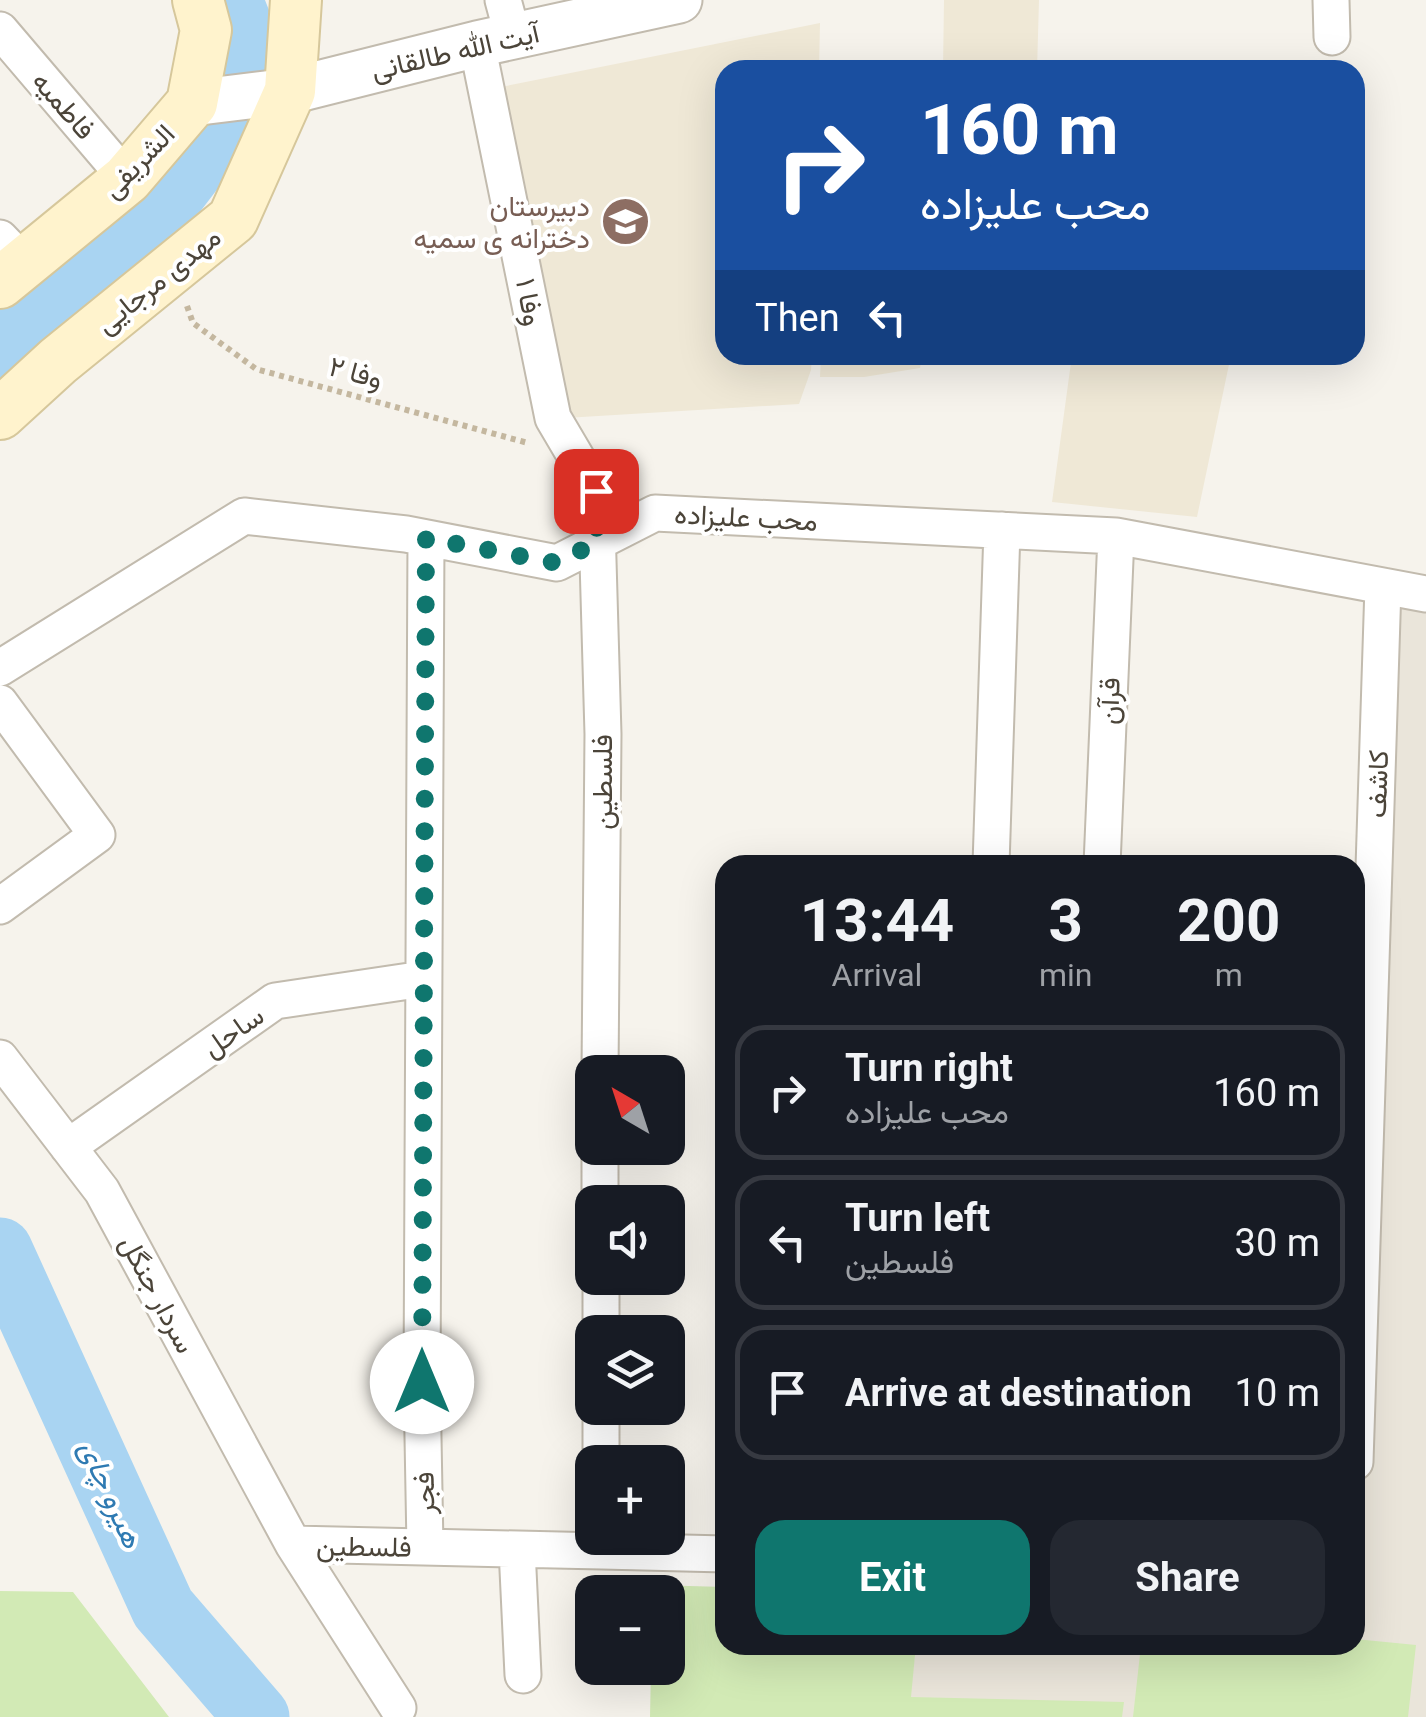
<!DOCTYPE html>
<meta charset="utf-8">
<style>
:root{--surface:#171b24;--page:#242831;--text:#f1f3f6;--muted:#9ea1a6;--line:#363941;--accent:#0f766e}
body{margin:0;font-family:Roboto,Vazirmatn,sans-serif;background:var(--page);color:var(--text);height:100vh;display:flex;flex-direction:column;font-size:38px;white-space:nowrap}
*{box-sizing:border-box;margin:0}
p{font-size:32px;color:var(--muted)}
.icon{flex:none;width:55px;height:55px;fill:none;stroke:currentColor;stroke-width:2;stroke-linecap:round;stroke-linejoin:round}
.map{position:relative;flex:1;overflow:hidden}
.drawer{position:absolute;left:715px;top:855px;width:650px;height:800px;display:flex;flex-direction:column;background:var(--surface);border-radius:30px;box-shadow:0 10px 40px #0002}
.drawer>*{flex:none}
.hud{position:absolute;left:715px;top:60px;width:650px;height:305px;border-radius:30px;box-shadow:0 10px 40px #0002;background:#1a4fa0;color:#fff;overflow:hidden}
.needle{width:65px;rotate:321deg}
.tools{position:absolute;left:575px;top:1055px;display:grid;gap:20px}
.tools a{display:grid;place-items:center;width:110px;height:110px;border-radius:20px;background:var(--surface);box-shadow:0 10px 40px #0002;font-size:50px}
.pin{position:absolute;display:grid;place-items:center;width:85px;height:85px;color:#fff;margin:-42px;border-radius:20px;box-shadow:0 5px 15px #0006}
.me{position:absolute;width:110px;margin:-55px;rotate:0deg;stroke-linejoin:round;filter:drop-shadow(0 0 8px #0008)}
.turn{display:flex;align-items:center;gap:35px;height:210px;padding:0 40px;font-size:45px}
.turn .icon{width:130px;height:130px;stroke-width:2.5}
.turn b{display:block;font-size:70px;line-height:85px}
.then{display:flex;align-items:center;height:95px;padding:0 40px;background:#0003;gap:20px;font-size:38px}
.eta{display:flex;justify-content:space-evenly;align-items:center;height:170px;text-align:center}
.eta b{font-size:60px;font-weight:700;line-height:70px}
.cta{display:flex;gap:20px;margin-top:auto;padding:20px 40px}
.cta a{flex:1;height:115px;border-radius:30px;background:var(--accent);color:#fff;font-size:40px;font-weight:700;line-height:115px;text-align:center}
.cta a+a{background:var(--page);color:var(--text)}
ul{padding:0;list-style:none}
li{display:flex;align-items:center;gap:30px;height:135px;margin:0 20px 15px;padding:0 20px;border:5px solid var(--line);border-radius:30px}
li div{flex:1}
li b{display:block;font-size:38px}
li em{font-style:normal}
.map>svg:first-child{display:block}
.residential{fill:#eae5da}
.education{fill:#efe8d6}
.green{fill:#d2eab5}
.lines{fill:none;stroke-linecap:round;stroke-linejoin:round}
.river{stroke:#a9d4f2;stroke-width:65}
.minor-casing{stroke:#c2bbae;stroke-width:39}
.tertiary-casing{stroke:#c2bbae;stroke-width:49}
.secondary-casing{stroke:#d6c79b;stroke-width:54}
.path{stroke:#c4b79f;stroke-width:6;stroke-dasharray:5 5;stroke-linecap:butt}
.minor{stroke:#fff;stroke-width:35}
.tertiary{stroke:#fff;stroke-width:45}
.secondary{stroke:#fff3cd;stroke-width:50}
.route{stroke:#0f766e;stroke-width:18;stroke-dasharray:0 32.4}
.labels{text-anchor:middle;stroke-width:8;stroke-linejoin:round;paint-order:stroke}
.street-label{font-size:28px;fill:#4b4439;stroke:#fff}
.education-label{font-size:28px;fill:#785e54;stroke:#fff;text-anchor:end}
.water-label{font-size:30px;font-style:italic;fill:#2e7ab2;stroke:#fff}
</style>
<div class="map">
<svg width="1426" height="1717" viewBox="0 0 1426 1717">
<rect width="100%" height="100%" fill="#f6f3ec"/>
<path class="residential" d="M 1383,586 L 1426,594 L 1426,1717 L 916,1717 L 910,1697 L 916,1645 L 1355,1645 L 1355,1462 Z"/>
<path class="education" d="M 944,0 L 1039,0 L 1037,70 L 943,70 Z
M 820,23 L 819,70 L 725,70 L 725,355 L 812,355 L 811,370 L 799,404 L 565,418 L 496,88 Z
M 821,355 L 922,355 L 920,368 L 864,377 L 820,377 Z
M 1072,355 L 1231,355 L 1197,517 L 1052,502 Z"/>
<path class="green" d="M 653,1585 L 725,1587 L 725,1645 L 916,1645 L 911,1697 L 1124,1702 L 1122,1717 L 650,1717 L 651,1668 L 668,1668 L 668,1592 L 653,1592 Z
M 0,1591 L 73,1592 L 169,1717 L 0,1717 Z
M 1355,1639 L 1416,1645 L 1408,1717 L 1133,1717 L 1141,1645 L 1355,1645 Z"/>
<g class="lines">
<path class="river" d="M 230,0 L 253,58
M 0,346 L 146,229 L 223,128
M 0,1250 L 163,1608 L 257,1717"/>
<defs>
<path id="minor" d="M 503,0 L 513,37
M 1331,0 L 1332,37
M 0,30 L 127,179
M 477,44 L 553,418 L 596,491 L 603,734 L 600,1072
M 0,238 L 24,263
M 0,668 L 244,516 L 406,534 L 557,563 L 655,513 L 1116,536 L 1426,594
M 0,703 L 97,835 L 0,906
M 991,865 L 1002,530
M 1102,865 L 1116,536
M 0,1058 L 102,1191 L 293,1544 L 398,1708
M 68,1147 L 275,1001 L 423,979
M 600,1148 L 600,1202
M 601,1278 L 601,1332
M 601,1408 L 601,1462
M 1355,1462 L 1383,586
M 293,1544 L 602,1551 L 602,1538
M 425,1547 L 422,1382 L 426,538
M 517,1549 L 523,1675
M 602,1551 L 725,1554"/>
<path id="tertiary" d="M 192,103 L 290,91 L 477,44 L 679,0"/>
<path id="secondary" d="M 0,283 L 127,179 L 192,103 L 206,30 L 198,0
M 0,414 L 58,361 L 233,219 L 290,91 L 296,0"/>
</defs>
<use href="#minor" class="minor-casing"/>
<use href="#tertiary" class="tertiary-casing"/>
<use href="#secondary" class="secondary-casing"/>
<path class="path" d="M 187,306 L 193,323 L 256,369 L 528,443"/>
<use href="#minor" class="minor"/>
<use href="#tertiary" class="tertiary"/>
<use href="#secondary" class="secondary"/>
</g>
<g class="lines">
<path class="route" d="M 422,1382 L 426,538 L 557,563 L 597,542 L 596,491"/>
</g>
<defs>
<symbol id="school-disc" viewBox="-11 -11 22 22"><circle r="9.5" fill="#8d6e63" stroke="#fff"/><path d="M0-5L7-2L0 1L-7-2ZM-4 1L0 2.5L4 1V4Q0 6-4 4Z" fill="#fff"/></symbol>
</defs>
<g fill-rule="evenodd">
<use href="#school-disc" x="598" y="194" width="55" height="55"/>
</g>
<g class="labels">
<g class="street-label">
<text transform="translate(455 51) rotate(-13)" y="10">آیت الله طالقانی</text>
<text transform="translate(64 105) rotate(49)" y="10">فاطمیه</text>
<text transform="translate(138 161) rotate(-46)" y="10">الشریفی</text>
<text transform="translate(158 280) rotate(-39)" y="10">مهدی مرجایی</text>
<text transform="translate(530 302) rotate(79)" y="10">وفا ۱</text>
<text transform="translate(356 372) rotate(15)" y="10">وفا ۲</text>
<text transform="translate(746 517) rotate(3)" y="10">محب علیزاده</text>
<text transform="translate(1109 701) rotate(-88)" y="10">قرآن</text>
<text transform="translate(602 782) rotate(-90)" y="10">فلسطین</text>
<text transform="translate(1377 784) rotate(-88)" y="10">کاشف</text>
<text transform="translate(233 1031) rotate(-35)" y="10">ساحل</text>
<text transform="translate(158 1294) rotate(62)" y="10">سردار جنگل</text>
<text transform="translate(424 1493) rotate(-91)" y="10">فجر</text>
<text transform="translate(364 1546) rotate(1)" y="10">فلسطین</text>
</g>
<g class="education-label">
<text x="590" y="216">دبیرستان<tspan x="590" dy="32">دخترانه ی سمیه</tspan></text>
</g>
<g class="water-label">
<text transform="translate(111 1494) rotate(66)" y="10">هیرو چای</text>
</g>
</g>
</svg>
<div class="tools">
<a><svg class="needle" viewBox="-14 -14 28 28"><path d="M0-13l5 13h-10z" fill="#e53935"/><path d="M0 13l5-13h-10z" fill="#9ea1a6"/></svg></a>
<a><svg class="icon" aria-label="sound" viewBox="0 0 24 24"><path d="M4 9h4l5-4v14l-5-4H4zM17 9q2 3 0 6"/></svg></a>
<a><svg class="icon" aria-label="layers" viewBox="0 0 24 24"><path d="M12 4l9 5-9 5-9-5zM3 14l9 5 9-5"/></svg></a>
<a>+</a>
<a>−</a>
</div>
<div class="pin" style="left:596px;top:491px;background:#d93025"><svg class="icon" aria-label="arrive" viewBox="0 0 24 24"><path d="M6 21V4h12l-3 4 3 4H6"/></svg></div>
<svg class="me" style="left:422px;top:1382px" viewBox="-20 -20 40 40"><circle r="19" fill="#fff"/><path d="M0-13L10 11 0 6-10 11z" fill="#0f766e"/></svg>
<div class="hud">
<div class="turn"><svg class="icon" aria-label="right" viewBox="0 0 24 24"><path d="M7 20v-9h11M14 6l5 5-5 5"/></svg><div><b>160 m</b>محب علیزاده</div></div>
<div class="then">Then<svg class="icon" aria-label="left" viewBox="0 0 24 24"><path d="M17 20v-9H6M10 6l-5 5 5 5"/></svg></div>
</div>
<section class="drawer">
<div class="eta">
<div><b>13:44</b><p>Arrival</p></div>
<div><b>3</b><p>min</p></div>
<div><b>200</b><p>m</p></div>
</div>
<ul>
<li><svg class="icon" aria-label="right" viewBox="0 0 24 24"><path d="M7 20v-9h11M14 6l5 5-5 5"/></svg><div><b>Turn right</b><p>محب علیزاده</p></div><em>160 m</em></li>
<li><svg class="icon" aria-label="left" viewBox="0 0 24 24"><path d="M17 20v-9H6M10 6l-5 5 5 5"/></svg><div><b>Turn left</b><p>فلسطین</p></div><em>30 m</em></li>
<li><svg class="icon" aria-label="arrive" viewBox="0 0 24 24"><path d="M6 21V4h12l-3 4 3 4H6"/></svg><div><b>Arrive at destination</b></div><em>10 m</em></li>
</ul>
<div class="cta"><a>Exit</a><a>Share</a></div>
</section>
</div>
